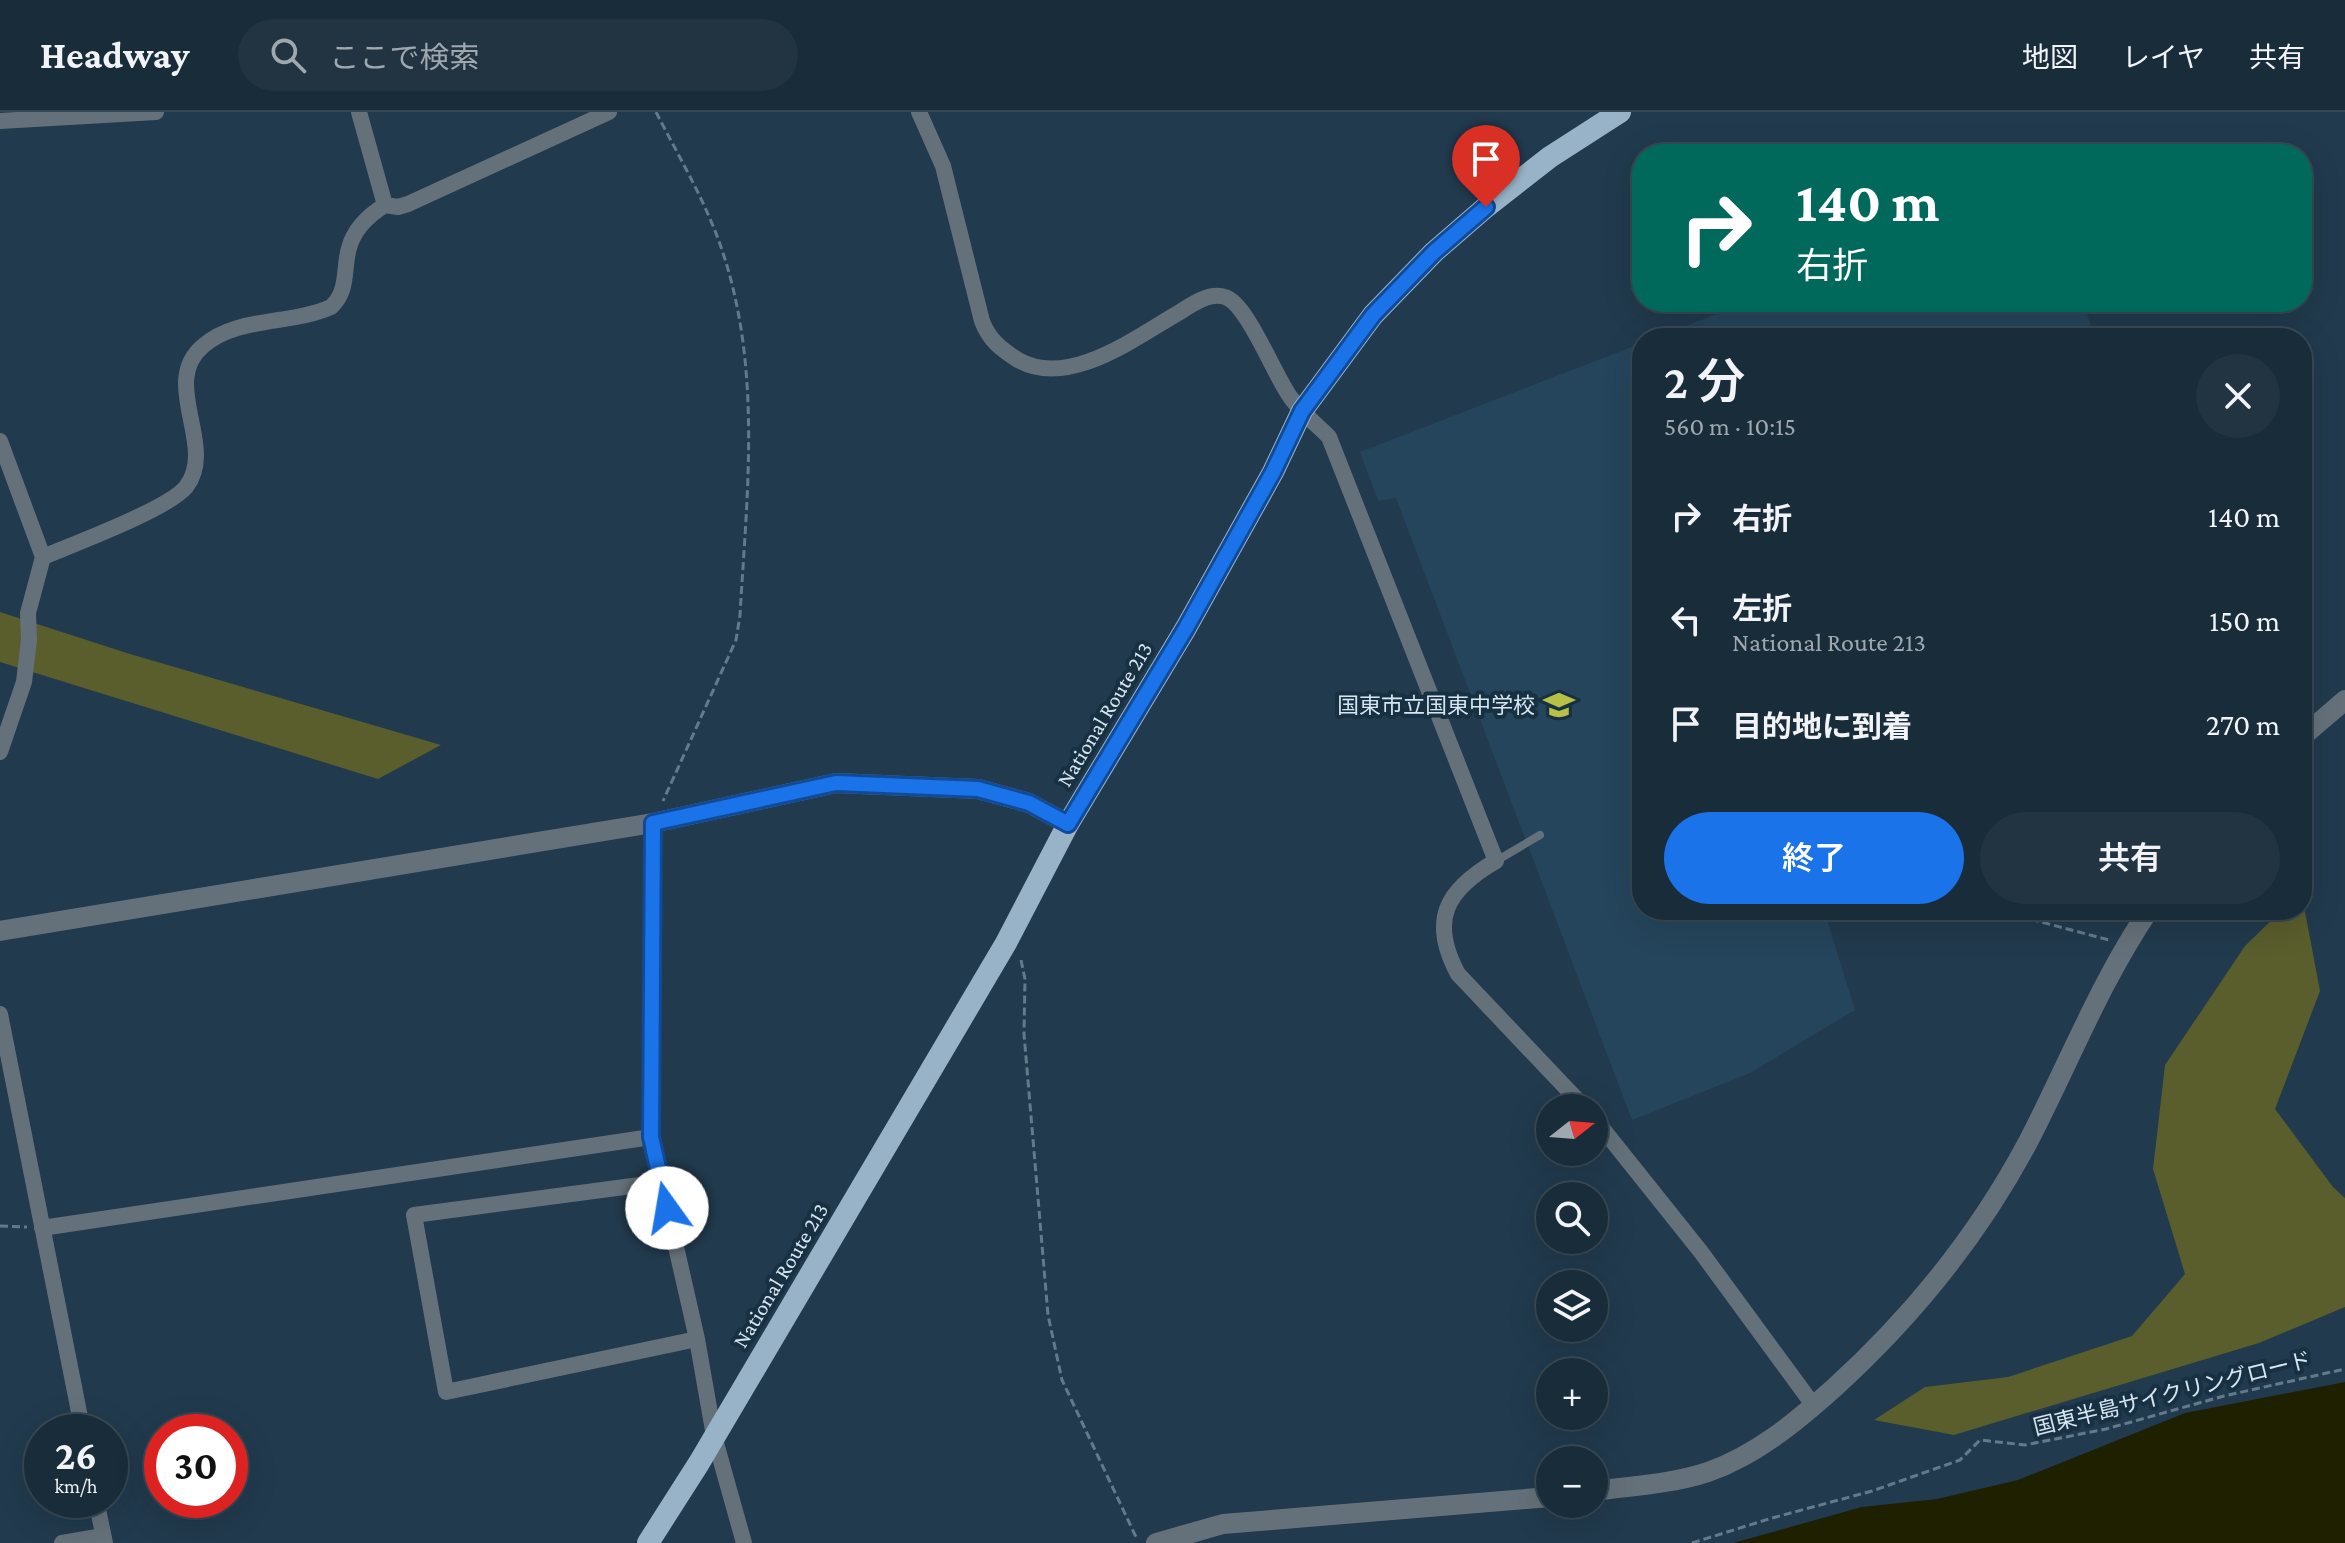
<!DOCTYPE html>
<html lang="ja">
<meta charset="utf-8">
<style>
:root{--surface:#192c3a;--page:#223442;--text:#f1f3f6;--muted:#9fa7af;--line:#374854;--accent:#1a73e8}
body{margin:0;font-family:"Crimson Pro","Noto Sans JP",serif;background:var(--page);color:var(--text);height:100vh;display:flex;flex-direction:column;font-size:30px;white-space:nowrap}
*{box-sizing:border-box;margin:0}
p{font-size:26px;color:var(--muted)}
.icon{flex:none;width:44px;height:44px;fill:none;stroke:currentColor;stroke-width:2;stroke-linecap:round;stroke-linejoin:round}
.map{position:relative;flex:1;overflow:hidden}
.panel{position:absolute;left:1632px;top:216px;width:680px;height:592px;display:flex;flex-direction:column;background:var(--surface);border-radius:32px;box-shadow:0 8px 32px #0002,0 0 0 2px var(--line)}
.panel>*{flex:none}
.guide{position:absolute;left:1632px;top:32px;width:680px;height:168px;border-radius:32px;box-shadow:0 8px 32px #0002,0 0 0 2px var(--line);background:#00695c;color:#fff;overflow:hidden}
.needle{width:52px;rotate:73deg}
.fabs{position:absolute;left:1536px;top:982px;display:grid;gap:16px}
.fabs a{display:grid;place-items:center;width:72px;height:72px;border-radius:50%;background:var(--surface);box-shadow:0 8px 32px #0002,0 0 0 2px var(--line);font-size:40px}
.speed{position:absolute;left:24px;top:1302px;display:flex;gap:16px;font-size:40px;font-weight:700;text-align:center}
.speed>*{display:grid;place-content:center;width:104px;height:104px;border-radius:50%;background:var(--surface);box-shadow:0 8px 32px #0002,0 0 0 2px var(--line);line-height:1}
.speed small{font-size:20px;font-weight:400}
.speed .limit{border:12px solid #d22;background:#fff;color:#111}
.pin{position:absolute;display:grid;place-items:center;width:68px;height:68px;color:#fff;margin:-82px -34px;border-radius:50% 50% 50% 0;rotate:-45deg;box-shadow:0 0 8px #0007}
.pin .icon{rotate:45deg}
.me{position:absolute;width:88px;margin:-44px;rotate:347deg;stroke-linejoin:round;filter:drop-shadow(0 0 6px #0008)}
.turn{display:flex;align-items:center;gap:28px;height:168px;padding:0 32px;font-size:36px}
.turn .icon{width:104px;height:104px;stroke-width:2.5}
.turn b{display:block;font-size:56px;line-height:68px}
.round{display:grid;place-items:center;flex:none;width:84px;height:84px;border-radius:42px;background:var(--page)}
.head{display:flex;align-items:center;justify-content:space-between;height:136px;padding:0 32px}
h1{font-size:48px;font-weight:600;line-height:60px}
.action{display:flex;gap:16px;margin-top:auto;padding:16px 32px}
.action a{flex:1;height:92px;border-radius:48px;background:var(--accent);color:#fff;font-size:32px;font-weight:600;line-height:92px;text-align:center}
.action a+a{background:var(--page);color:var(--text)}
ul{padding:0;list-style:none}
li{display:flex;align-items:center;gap:24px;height:104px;padding:0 32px}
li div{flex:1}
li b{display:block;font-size:30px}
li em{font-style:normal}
header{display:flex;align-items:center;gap:48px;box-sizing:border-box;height:112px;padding:0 40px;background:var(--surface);border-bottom:2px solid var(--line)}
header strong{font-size:38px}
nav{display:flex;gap:44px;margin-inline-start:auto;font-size:28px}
.search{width:560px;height:72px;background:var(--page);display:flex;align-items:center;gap:20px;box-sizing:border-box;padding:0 28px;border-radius:44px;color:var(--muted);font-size:30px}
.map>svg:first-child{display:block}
.built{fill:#25455c}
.green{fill:#5a5d2c}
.water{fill:#1e2000}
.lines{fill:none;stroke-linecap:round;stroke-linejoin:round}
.path{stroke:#647a8a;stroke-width:3;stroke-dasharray:8 4;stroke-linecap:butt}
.service{stroke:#65717a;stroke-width:8}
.minor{stroke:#65717a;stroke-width:16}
.tertiary{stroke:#65717a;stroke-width:20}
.trunk{stroke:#98b3c8;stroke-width:22}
.route-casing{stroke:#114b97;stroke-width:20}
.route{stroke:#1a73e8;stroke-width:14}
.labels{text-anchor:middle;stroke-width:8;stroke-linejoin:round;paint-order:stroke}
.poi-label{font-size:22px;fill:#d6e5f1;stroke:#173042;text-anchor:end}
.street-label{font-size:22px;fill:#d6e5f1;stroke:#173042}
</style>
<header>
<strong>Headway</strong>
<div class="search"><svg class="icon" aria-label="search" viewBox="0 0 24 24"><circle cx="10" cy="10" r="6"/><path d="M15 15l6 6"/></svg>ここで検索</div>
<nav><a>地図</a><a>レイヤ</a><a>共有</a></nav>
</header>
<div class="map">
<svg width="2345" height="1431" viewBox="0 0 2345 1431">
<rect width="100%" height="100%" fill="#213a4d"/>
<path class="built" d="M 1747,190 L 2083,190 L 2095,226 L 1655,226 Z
M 1642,231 L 1642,798 L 1824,798 L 1855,898 L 1750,961 L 1632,1008 L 1396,386 L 1378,389 L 1360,340 Z"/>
<path class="green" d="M 0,500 L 130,542 L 441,633 L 378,667 L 0,550 Z
M 2302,784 L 2320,879 L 2275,997 L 2333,1075 L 2345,1086 L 2345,1195 L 2259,1231 L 1954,1323 L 1874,1308 L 1925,1275 L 2008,1265 L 2132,1224 L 2185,1162 L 2153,1057 L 2165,953 L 2245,834 L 2282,798 L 2302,798 Z"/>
<path class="water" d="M 2345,1270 L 2345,1431 L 1733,1431 L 1862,1395 L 1937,1387 L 2018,1368 L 2185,1301 Z"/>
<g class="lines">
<path class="path" d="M 656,0 C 679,45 706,90 722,138 C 762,257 747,381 740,503 L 736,528 L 663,689
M 1996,798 L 2109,828
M 1021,848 L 1025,867 L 1024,922 L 1048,1203 L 1062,1268 L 1136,1425
M 0,1114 L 27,1115
M 1692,1431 L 1772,1406 L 1872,1379 L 1960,1348 L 1980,1328 L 2025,1333 L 2106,1317 L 2224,1284 L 2345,1257"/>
<path class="service" d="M 1496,749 L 1540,723"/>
<path class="minor" d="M 359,0 L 385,93
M 919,0 L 943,54 L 982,209 C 989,228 1001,237 1018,248 C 1069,277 1136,225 1180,200 C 1192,192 1210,180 1225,185 C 1247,191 1275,265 1291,286 C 1301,300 1316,312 1329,325 L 1496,749 C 1446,778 1429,808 1458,862 L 1585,996
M 0,9 L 156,0
M 0,329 L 43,445 L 28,501 L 29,528 L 24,570 L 0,640
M 43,445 C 74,432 168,397 186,375 C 218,334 159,271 203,234 C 238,204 291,213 331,195 C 349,179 343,156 349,136 C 354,117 369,103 385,93 L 398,95 L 408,92 L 609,0
M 653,711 L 651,1025 L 697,1227 L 714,1324 L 744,1431
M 0,902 L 83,1320
M 1594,1006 L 1701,1140 L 1814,1294
M 662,1070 L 414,1103 L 446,1280 L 697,1227
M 42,1116 L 651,1025
M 96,1388 L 105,1431
M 62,1431 L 103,1424"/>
<path class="tertiary" d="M 2302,625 L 2345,588
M 0,819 L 653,711 L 836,671 L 978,677 L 1029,691 L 1068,712
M 1594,1379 C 1631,1374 1672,1372 1708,1360 C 1756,1343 1796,1310 1834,1276 C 1912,1205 1978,1124 2028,1030 C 2068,953 2100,870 2149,798
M 1156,1431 L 1223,1412 L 1550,1385"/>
<path class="trunk" d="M 648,1431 L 699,1351 L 1006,831 L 1068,712 L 1186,516 L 1273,360 L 1302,299 L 1373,203 L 1434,140 L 1486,95 L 1550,45 L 1620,0"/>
</g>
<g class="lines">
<defs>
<path id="route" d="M 667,1096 L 651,1025 L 653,711 L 836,671 L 978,677 L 1029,691 L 1068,712 L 1186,516 L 1273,360 L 1302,299 L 1373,203 L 1434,140 L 1486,95"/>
</defs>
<use href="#route" class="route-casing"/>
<use href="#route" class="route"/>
</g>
<defs>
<symbol id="school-bare" viewBox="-9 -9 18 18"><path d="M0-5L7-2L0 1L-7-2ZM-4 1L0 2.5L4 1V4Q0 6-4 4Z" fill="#b9c046" stroke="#173042" stroke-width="2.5" paint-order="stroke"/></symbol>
</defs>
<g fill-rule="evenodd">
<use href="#school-bare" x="1537" y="571" width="44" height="44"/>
</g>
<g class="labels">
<g class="poi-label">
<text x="1535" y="601">国東市立国東中学校</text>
</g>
<g class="street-label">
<text transform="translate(1104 602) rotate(-59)" y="8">National Route 213</text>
<text transform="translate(780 1163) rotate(-59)" y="8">National Route 213</text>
<text transform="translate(2172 1281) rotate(-14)" y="8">国東半島サイクリングロード</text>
</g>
</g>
</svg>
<div class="fabs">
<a><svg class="needle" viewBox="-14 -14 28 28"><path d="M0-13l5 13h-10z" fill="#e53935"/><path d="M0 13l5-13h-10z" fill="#9fa7af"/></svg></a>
<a><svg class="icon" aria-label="search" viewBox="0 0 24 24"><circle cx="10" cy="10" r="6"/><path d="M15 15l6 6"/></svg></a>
<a><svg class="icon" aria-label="layers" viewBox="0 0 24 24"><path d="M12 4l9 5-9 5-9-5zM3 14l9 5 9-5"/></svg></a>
<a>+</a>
<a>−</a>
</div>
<div class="speed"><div>26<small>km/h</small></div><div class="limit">30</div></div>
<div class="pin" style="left:1486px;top:95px;background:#d93025"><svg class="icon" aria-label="arrive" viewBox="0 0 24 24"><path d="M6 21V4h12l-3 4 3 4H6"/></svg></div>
<svg class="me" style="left:667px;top:1096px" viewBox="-20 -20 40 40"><circle r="19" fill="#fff"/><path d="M0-13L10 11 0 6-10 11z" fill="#1a73e8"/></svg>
<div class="guide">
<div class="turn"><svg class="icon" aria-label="right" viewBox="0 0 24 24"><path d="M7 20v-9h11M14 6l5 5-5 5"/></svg><div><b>140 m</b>右折</div></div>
</div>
<section class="panel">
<div class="head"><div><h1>2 分</h1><p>560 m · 10:15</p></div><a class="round"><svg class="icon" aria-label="close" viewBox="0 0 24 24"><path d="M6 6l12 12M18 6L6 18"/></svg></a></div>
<ul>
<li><svg class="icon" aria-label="right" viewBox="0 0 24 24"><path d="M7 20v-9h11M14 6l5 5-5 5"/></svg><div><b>右折</b></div><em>140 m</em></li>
<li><svg class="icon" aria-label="left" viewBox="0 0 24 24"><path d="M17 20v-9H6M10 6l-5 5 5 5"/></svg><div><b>左折</b><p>National Route 213</p></div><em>150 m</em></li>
<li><svg class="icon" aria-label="arrive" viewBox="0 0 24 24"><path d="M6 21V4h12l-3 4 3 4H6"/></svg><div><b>目的地に到着</b></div><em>270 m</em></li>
</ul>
<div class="action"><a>終了</a><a>共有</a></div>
</section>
</div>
